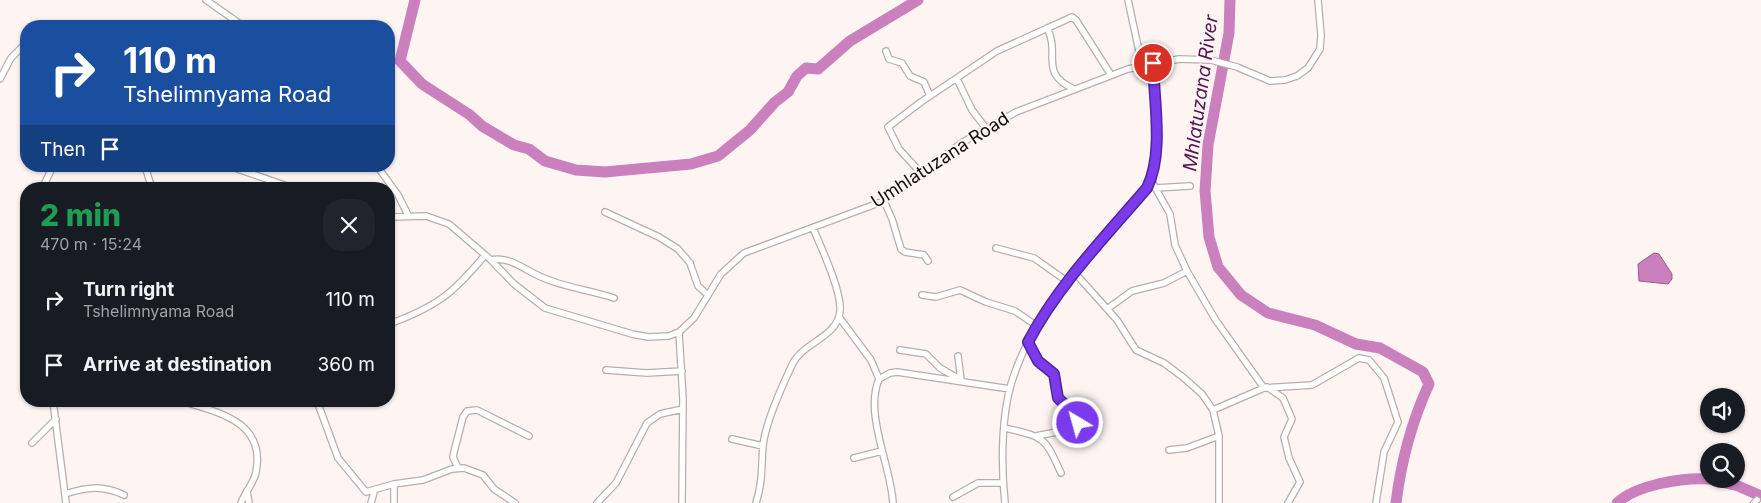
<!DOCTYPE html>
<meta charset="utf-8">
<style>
:root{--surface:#171b24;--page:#20242c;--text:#f1f3f6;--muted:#9ea1a6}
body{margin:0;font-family:Inter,sans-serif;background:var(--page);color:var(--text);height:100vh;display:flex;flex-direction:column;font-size:19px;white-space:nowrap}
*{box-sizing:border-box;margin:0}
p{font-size:16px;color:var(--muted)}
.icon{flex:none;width:28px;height:28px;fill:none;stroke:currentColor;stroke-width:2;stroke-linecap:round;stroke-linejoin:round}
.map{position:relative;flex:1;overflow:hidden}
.details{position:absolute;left:20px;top:182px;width:375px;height:225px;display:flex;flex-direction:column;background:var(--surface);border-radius:20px;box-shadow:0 1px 4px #0004}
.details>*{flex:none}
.top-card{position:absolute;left:20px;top:20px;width:375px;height:152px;border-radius:20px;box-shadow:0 1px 4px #0004;background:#1a4fa0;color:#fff;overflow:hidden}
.controls{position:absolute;left:1700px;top:388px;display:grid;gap:10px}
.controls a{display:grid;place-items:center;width:45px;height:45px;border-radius:50%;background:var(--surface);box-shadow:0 1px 4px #0004;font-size:25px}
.pin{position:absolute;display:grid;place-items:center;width:42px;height:42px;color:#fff;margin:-21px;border:2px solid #fff;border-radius:50%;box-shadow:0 1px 5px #0007}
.me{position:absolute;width:55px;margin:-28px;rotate:323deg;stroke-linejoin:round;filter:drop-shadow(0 0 4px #0008)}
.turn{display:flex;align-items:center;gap:18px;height:105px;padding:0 20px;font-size:22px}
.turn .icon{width:65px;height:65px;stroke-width:2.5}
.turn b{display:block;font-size:35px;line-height:42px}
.then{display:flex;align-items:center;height:48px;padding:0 20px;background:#0003;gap:10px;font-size:19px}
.round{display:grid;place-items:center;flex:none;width:52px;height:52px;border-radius:20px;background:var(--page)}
.overview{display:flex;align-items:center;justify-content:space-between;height:85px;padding:0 20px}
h1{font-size:30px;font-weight:800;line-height:38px;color:#1e9e55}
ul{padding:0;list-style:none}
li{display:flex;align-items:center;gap:15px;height:65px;padding:0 20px}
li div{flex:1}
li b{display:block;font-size:19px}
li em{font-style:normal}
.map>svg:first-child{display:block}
.water{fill:#ca80bd;stroke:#925d88}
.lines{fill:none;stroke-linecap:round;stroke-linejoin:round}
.river{stroke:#ca80bd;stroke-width:11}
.minor-casing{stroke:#baaca9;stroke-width:8}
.minor{stroke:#fff;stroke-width:5.5}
.route-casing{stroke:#51269a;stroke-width:12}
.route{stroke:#7c3aed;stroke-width:9}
.labels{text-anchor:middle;stroke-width:4;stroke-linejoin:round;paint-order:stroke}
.street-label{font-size:18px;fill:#110c0b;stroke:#fef5f3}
.water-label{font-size:19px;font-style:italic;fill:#56134e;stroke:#fef5f3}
</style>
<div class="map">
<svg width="1761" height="503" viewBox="0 0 1761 503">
<rect width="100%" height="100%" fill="#fef5f3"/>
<path class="water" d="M 1654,253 L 1659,254 L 1672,274 L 1672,279 L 1668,284 L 1639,281 L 1638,264 Z"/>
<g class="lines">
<path class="river" d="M 415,0 L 400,61 L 422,84 L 470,115 L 482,126 L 514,145 L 529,149 L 545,161 L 576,170 L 605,172 L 691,164 L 718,156 L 750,130 L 775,102 L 788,92 L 797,76 L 806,68 L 818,69 L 850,41 L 918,0
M 1230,0 L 1229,33 L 1208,145 L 1205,191 L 1209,237 L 1218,267 L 1241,295 L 1268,313 L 1315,325 L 1356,344 L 1380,348 L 1423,372 L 1429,384 C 1412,421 1401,462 1396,503
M 1709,479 L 1738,486 L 1761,496
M 1617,503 C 1636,485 1683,477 1709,479"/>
<defs>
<path id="minor" d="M 206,0 L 243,26
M 1128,0 L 1142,65
M 1047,28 C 1061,54 1038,73 1074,89
M 886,51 L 889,59 L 902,63 L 910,76 L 924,82 L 930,96
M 0,79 L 11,58 L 26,43
M 957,79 L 972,110 L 985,127
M 145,166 L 152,189
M 229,166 L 296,189
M 377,166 L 398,195 L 408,215
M 921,173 L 899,149 L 888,127 L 921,102 L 997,51 L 1072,17 L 1076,20 L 1111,75
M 1151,180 L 1170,214 L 1175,245 L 1187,271 L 1215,319 L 1264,388
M 1155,188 L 1190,186
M 42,189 L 53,166
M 884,201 L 892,219 L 901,249 L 905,252 L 924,255 L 928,261
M 605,212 L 659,237 L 678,249 L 690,263 L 698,286 L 708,295
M 389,217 L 426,216 L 449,224 L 491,260 L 514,284 L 545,308 L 632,334 L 648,337 L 669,336 L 679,332 L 694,318 L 721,274 L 744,253 L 884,201 L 963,142 L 1016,112 L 1128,69 L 1179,59 L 1211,60 L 1237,67 L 1270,81 L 1285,80 L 1297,76 L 1308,68 L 1320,49 L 1321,35 L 1318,0
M 996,248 L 1034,258 L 1068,282
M 491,260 C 507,256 521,267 535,274 C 560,287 587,289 614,298
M 1075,273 L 1117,320 L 1136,350 L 1164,363 L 1184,378 L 1202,394 L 1213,410 L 1219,436 L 1219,503
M 922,295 L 936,297 L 960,290 L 986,302 L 1015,311 L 1037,326
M 1107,309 L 1132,291 L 1164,283 L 1187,271
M 839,317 L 871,360 L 879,379 C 864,414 891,466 893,503
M 389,324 C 436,307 454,293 485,255
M 679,332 L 683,399 L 682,503
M 1028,342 L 1038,361 L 1054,374 L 1058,398 C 1065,407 1080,412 1077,425 L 1072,429 L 1036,436
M 900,350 L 926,354 L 940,368 L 961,380
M 958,356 L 961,380
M 606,370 L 647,373 L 682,371
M 879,379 L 890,373 L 897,372 L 1010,389
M 1267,387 L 1283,398 L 1292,419 L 1284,437 L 1289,458 L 1300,482 L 1288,503
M 53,401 L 66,503
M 181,401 C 217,412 266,421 256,472 C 254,483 245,492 241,503
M 317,401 L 338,458 L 366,492 L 394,484 L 423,480 L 452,469 L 464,468 L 483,475 L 494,489 L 515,503
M 1213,410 L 1264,388 L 1312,385 L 1359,358 L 1369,360 L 1384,378 L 1398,422 L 1384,452 L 1376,503
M 1005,428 C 1044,437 1045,437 1061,473
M 732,439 L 763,446
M 32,443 L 56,419
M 1169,450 L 1187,448 L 1219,436
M 854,458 L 882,451
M 458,468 L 453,457 L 454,452 L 463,417 L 467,411 L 477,410 L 529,436
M 247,491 L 249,503
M 65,494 C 87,487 102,485 124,495
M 953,497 L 978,483 L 1003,483
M 371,503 L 374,492
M 394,503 L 394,484
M 597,503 L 616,483 L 647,423 L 660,414 L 683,409
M 756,503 C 763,480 761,469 763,446 C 765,424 783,384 793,363 C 804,342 838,337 840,311 C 842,292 821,247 813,228
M 1005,503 C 1001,466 1001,413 1013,378 C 1037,304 1098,246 1147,188 C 1164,154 1154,100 1153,63
M 1754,503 L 1757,500"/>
</defs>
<use href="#minor" class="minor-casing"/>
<use href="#minor" class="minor"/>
</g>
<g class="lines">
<defs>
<path id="route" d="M 1078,423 L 1077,416 L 1058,398 L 1054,374 L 1038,361 L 1028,342 C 1058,285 1105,237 1147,188 C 1164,154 1154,101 1153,63"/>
</defs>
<use href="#route" class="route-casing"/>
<use href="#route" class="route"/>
</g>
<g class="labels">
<g class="street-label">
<text transform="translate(940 160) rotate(-33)" y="6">Umhlatuzana Road</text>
</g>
<g class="water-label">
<text transform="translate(1200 93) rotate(-82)" y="7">Mhlatuzana River</text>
</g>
</g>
</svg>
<div class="controls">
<a><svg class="icon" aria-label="sound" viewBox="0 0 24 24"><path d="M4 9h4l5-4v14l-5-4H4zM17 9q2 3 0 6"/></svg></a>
<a><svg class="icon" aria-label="search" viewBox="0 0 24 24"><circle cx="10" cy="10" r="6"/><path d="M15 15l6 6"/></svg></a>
</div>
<div class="pin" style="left:1153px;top:63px;background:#d93025"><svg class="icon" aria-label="arrive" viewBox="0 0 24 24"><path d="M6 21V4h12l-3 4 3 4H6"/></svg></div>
<svg class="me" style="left:1078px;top:423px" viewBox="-20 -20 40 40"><circle r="17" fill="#7c3aed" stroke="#fff" stroke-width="3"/><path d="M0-11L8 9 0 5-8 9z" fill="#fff"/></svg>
<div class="top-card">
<div class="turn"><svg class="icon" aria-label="right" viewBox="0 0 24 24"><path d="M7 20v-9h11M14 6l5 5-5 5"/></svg><div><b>110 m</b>Tshelimnyama Road</div></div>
<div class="then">Then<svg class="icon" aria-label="arrive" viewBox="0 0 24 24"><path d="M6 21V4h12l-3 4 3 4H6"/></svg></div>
</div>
<section class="details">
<div class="overview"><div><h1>2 min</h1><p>470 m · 15:24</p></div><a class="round"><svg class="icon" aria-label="close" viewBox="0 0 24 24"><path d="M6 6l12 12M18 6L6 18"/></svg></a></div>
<ul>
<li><svg class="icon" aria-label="right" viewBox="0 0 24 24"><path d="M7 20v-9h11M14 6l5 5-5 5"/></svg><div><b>Turn right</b><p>Tshelimnyama Road</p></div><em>110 m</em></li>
<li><svg class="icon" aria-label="arrive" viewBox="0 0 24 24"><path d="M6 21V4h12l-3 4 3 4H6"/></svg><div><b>Arrive at destination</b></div><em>360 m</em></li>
</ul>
</section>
</div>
